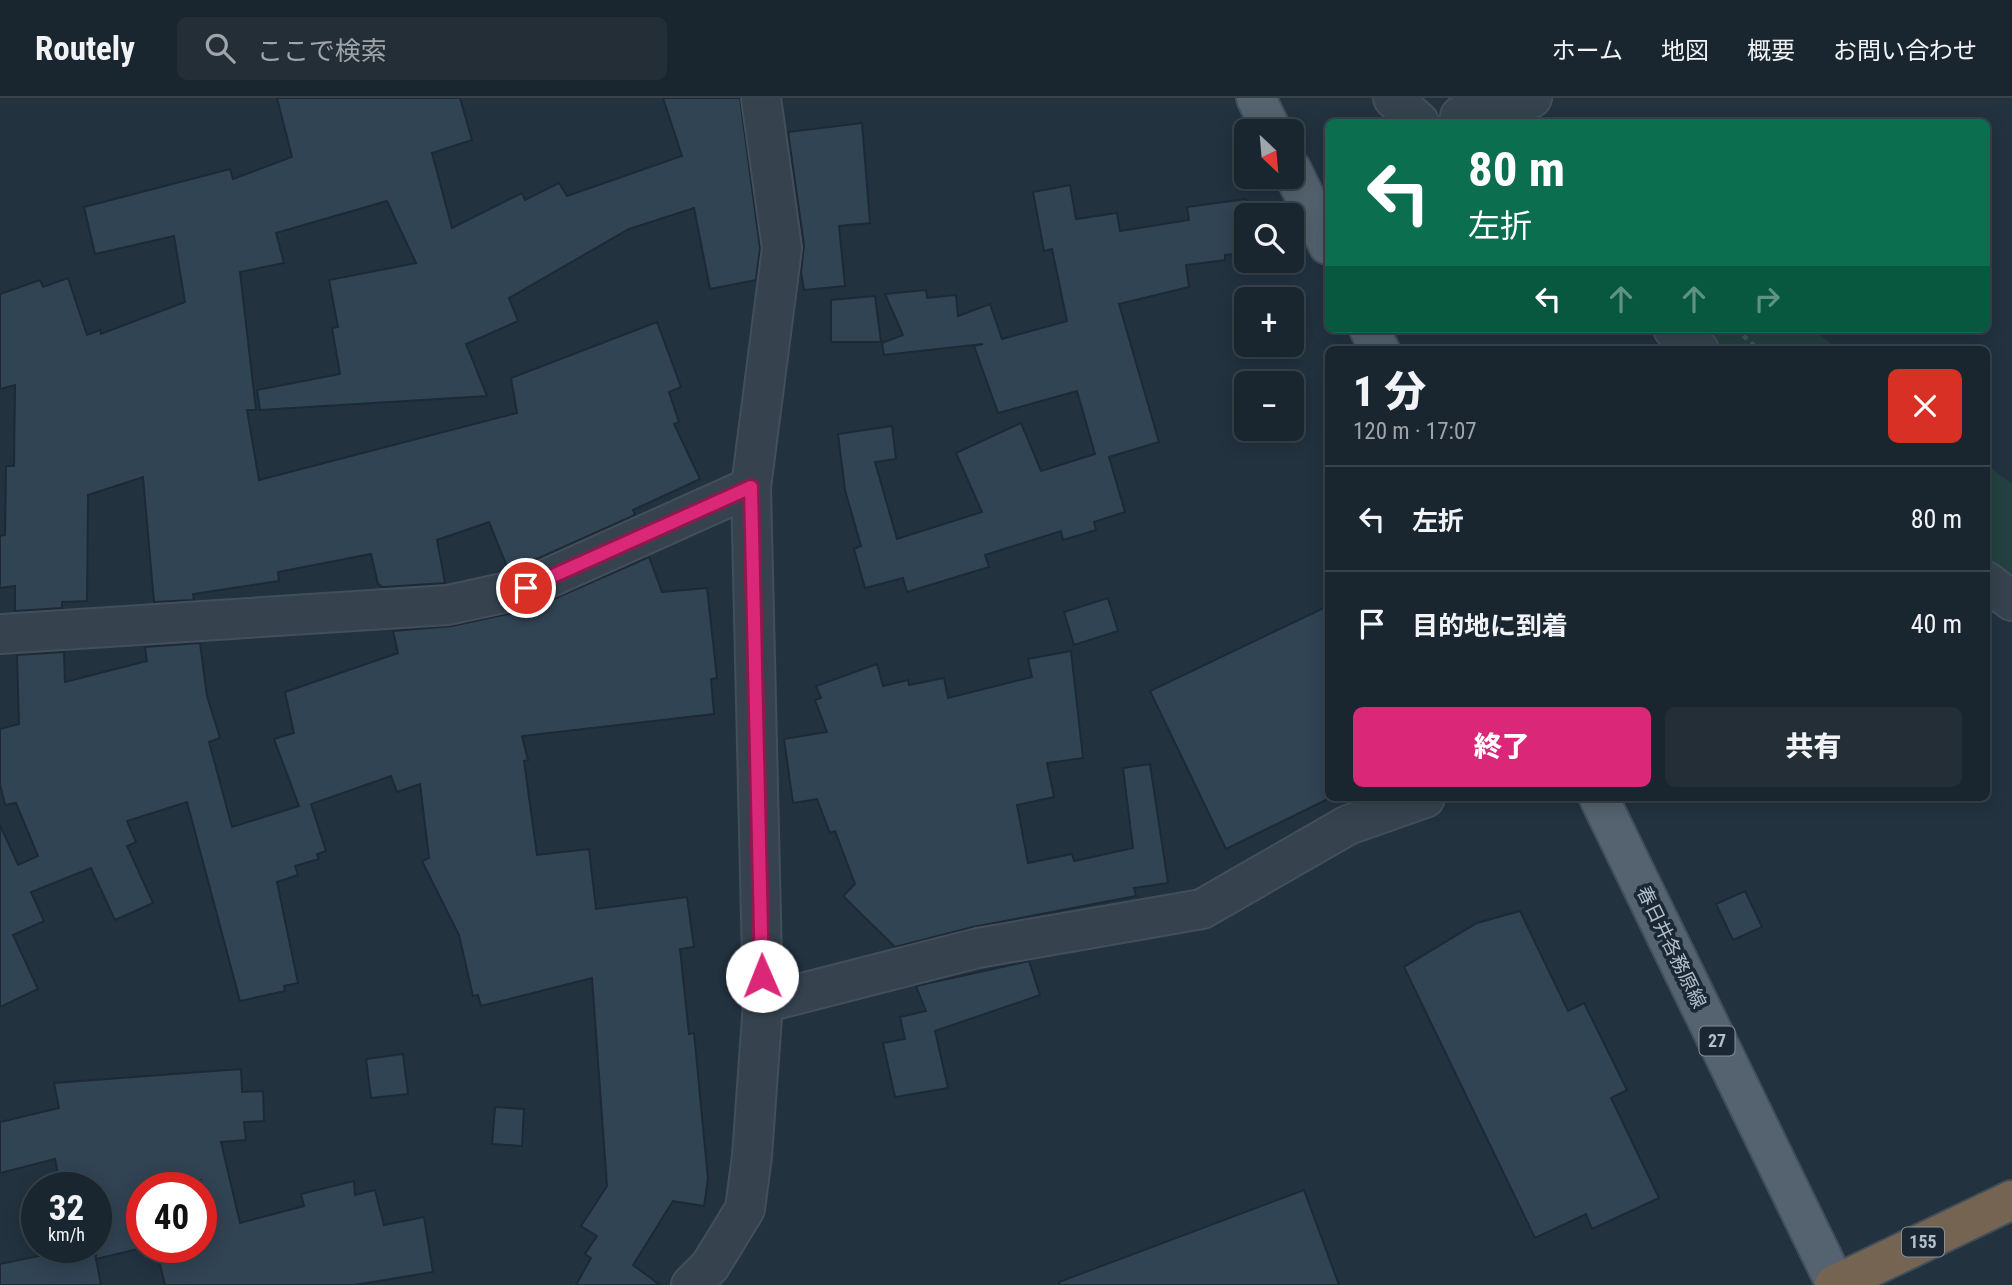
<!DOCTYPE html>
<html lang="ja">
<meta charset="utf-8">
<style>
:root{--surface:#1a262f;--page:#232e37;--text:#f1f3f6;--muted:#9fa5aa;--line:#38434b;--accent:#db2777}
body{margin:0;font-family:"Roboto Condensed","Noto Sans JP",sans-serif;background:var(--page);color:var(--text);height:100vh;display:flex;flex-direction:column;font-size:26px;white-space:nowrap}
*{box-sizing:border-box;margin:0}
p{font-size:23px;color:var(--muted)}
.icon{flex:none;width:38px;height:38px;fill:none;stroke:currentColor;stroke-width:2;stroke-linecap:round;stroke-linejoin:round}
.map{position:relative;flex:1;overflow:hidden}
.panel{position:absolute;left:1325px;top:248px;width:665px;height:455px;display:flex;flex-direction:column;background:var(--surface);border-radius:10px;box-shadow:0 4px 18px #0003,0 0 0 2px var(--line)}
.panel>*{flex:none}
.banner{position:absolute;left:1325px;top:21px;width:665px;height:214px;border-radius:10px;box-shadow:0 4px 18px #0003,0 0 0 2px var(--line);background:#0b6e4f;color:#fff;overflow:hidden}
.needle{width:46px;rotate:154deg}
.buttons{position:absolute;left:1234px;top:21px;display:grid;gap:14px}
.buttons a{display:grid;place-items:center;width:70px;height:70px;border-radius:10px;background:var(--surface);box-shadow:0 4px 18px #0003,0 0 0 2px var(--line);font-size:35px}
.speed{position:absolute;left:21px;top:1074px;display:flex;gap:14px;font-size:35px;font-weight:700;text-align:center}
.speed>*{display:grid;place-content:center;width:91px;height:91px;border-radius:50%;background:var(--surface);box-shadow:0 4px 18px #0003,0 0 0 2px var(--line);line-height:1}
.speed small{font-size:18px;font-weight:400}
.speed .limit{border:10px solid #d22;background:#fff;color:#111}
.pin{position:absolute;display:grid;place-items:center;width:60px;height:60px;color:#fff;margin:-30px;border:4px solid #fff;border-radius:50%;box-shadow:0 2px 7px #0007}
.me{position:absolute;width:77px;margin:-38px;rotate:359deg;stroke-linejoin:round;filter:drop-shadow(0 0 5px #0008)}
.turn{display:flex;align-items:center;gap:24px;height:147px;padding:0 28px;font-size:32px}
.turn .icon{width:91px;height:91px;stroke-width:2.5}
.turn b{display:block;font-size:49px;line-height:60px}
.lanes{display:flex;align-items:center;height:66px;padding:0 28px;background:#0003;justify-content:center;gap:35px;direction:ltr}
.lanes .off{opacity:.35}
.round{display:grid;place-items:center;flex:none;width:74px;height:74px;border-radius:10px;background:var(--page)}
.summary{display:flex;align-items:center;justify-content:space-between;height:119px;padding:0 28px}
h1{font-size:42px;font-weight:800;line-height:52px}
.button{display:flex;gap:14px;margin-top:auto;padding:14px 28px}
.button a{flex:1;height:80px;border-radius:10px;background:var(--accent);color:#fff;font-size:28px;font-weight:800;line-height:80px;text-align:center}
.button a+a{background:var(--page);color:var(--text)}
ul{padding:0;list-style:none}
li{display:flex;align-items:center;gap:21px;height:105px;padding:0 28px;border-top:2px solid var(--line)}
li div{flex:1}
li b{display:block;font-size:26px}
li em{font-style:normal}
header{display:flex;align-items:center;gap:42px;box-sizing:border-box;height:98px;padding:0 35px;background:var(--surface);border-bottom:2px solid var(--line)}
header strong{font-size:33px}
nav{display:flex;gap:38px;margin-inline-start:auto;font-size:24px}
.search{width:490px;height:63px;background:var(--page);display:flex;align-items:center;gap:18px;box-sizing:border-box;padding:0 24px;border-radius:10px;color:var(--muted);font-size:26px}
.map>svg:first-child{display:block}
.green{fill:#244040}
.building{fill:#314454;stroke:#1d2a36;stroke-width:2}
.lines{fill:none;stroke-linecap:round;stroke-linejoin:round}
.minor-casing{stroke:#424f5b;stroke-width:42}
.major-casing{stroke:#424f5b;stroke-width:42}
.highway-casing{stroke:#414e5a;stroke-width:42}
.path{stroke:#3d5858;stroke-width:4.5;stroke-dasharray:5 5;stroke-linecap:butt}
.minor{stroke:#36434f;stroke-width:38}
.major{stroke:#54636f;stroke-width:38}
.highway{stroke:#766453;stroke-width:38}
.route-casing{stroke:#8e194d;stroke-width:18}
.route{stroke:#db2777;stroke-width:12}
.labels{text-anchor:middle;stroke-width:7;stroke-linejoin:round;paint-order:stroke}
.shield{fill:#1b2834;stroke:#85919d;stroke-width:2}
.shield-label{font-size:18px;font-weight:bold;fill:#b2beca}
.street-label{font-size:19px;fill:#b2beca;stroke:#1b2834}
</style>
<header>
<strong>Routely</strong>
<div class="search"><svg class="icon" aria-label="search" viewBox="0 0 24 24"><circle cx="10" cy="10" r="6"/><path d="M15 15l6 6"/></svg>ここで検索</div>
<nav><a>ホーム</a><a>地図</a><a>概要</a><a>お問い合わせ</a></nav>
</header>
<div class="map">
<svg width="2012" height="1187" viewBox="0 0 2012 1187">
<rect width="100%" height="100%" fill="#22323f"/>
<path class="green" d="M 1685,231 L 1812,231 L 1839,252 L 1711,252 Z
M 1986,366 L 2012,386 L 2012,491 L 1986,471 Z"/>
<path class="building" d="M 277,0 L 460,0 L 472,42 L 432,55 L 452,130 L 522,95 L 525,102 L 559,85 L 567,98 L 682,58 L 663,0 L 740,0 L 760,150 L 756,182 L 710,191 L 694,110 L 629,131 L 509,200 L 518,223 L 466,246 L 487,298 L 260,312 L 257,292 L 340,276 L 332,230 L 338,229 L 329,182 L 416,165 L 387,103 L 276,135 L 284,165 L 240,174 L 256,312 L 247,312 L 259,382 L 517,315 L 511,280 L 657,224 L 681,289 L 669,294 L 679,324 L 674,326 L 700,381 L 633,412 L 635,417 L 519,469 L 508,471 L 489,424 L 437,442 L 445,485 L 383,489 L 378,486 L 371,456 L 278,474 L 279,483 L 193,496 L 194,502 L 154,504 L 143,379 L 88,397 L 87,503 L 62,504 L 62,510 L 15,513 L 15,488 L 0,490 L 0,438 L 5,437 L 6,368 L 14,368 L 15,287 L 0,291 L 0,196 L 40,182 L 43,189 L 68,180 L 87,237 L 100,232 L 101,236 L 185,204 L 174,138 L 95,156 L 84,109 L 230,71 L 233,81 L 292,59 Z
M 862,25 L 870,125 L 839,128 L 845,188 L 804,192 L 801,174 L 804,147 L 788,34 Z
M 1070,87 L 1076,121 L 1117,115 L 1120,133 L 1189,122 L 1187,109 L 1246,101 L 1246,155 L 1225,157 L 1225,162 L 1186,167 L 1189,189 L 1119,206 L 1159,344 L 1109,359 L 1125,414 L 1094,424 L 1096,432 L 1063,442 L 1061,433 L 985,457 L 989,469 L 907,494 L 903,480 L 865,490 L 854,451 L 861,448 L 845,392 L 838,336 L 892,328 L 896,361 L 875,364 L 897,441 L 982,414 L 956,355 L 1021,325 L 1041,373 L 1095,356 L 1077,293 L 998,315 L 974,248 L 983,246 L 884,257 L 882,245 L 903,237 L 885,196 L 926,192 L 927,200 L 956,197 L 958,218 L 990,206 L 1002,241 L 1067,223 L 1052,151 L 1044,153 L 1033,94 Z
M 875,198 L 881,244 L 831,244 L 831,202 Z
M 649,459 L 662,494 L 707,490 L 717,580 L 711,581 L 714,616 L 522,638 L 528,662 L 524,663 L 537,757 L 589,751 L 596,811 L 687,799 L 694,849 L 680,851 L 689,936 L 694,935 L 708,1081 L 704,1108 L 673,1103 L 633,1167 L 660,1187 L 576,1187 L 591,1160 L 585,1156 L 597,1138 L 581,1128 L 607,1088 L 592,880 L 481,908 L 478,897 L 473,898 L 459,837 L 422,763 L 429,760 L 420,686 L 397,694 L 391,678 L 311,706 L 326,753 L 317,756 L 319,761 L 295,768 L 298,777 L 277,784 L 298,885 L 284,888 L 285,893 L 240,903 L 187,704 L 127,723 L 136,744 L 127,748 L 153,805 L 115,822 L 91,770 L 31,794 L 44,823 L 13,837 L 38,891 L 0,909 L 0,727 L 18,767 L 38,758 L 16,705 L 5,707 L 0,686 L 0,631 L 19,626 L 17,557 L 64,554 L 65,584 L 147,563 L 145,549 L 200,545 L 207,598 L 220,640 L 209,644 L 232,729 L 299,708 L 274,641 L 294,635 L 285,594 L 398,555 L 393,533 L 452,528 L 531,511 Z
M 1108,500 L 1118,533 L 1074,547 L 1064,514 Z
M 1328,508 L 1328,701 L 1226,751 L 1150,593 Z
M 1071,553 L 1083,660 L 1047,665 L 1054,699 L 1017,707 L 1028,765 L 1072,756 L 1074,763 L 1133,750 L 1123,670 L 1150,666 L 1168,785 L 1134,790 L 1136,798 L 973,829 L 895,849 L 843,798 L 855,786 L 835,733 L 830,735 L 817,701 L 793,705 L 784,641 L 827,634 L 815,602 L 821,600 L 816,588 L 877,566 L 883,588 L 908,582 L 909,587 L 944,580 L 948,600 L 1032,579 L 1028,561 Z
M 1745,793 L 1762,829 L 1733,842 L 1716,806 Z
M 1520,813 L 1568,913 L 1584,905 L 1627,992 L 1611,1000 L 1659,1100 L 1592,1131 L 1586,1116 L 1535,1140 L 1404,869 L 1477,825 Z
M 1029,863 L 1040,897 L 935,933 L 948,990 L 895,999 L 883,945 L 905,941 L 900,919 L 926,913 L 916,888 Z
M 403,956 L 408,996 L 371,1000 L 366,961 Z
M 241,971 L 242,994 L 263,993 L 264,1023 L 244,1024 L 246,1042 L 221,1044 L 240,1125 L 304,1108 L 301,1096 L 354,1083 L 355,1097 L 375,1092 L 384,1127 L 424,1119 L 433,1174 L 355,1187 L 165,1187 L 156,1150 L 201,1150 L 201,1082 L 142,1088 L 142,1150 L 96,1161 L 96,1090 L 61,1090 L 55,1061 L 0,1075 L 0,1024 L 59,1010 L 54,985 Z
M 495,1009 L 524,1011 L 522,1048 L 492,1046 Z
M 1304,1092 L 1339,1187 L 1060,1187 L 1059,1184 Z
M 78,1150 L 94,1150 L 101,1187 L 0,1187 L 0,1166 Z"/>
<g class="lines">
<defs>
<path id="minor" d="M 1393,0 L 1419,24
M 1460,18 L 1532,0
M 1673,231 L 1699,252
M 1986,483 L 2012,503
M 0,536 L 448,507 L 526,490 L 751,389
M 763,905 L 978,850 L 1202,811 L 1348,727 L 1425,700
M 691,1187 L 710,1168 L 745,1111 L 752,1058 L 763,905 L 751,389 L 782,150 L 761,0"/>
<path id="major" d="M 1256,0 L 1272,33
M 1292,72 L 1328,147
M 1369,231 L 1380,252
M 1599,700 L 1836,1187"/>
<path id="highway" d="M 1834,1187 L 2012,1102"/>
</defs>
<use href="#minor" class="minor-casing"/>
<use href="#major" class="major-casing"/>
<use href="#highway" class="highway-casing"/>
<path class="path" d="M 1736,231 L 1759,252"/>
<use href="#minor" class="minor"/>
<use href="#major" class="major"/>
<use href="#highway" class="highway"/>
</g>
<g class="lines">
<defs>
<path id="route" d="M 526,490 L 751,389 L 762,878"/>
</defs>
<use href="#route" class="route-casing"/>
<use href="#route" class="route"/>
</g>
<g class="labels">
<g class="shield">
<rect x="1699.5" y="928.5" width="35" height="29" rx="5"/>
<rect x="1902" y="1129.5" width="42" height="29" rx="5"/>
</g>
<g class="shield-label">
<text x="1717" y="949">27</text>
<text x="1923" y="1150">155</text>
</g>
<g class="street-label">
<text transform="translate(1672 849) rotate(64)" y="7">春日井各務原線</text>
</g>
</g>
</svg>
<div class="buttons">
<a><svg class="needle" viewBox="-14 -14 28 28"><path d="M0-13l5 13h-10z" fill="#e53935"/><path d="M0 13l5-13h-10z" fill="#9fa5aa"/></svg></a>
<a><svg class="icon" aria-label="search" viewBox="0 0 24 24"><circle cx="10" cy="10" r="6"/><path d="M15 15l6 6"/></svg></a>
<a>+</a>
<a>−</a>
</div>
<div class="speed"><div>32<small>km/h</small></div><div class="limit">40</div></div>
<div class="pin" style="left:526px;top:490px;background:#d93025"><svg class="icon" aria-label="arrive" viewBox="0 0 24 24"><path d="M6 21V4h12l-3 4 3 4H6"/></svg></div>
<svg class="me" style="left:762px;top:878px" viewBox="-20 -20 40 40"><circle r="19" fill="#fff"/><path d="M0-13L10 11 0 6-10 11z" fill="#db2777"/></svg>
<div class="banner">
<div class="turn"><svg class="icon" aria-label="left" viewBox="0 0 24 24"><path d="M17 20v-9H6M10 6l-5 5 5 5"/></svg><div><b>80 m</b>左折</div></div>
<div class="lanes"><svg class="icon" aria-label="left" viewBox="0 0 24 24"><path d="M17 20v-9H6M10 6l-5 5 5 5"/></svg><svg class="icon off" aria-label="ahead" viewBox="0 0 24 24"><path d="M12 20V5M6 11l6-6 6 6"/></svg><svg class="icon off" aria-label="ahead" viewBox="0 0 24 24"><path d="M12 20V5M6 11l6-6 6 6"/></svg><svg class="icon off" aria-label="right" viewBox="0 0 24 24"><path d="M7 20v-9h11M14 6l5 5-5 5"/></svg></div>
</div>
<section class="panel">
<div class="summary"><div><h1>1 分</h1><p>120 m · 17:07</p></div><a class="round" style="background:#d93025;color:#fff"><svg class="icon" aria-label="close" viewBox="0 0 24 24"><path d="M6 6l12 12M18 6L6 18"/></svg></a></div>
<ul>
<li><svg class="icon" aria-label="left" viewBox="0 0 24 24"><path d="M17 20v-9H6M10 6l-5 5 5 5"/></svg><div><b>左折</b></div><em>80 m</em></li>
<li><svg class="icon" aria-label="arrive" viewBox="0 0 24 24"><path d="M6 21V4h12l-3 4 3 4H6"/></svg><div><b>目的地に到着</b></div><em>40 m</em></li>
</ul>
<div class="button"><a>終了</a><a>共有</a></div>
</section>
</div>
